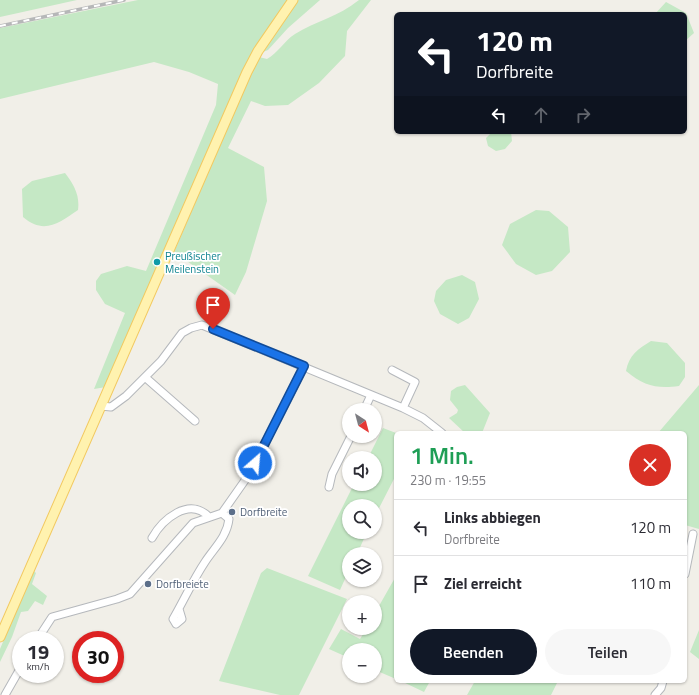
<!DOCTYPE html>
<html lang="de">
<meta charset="utf-8">
<style>
:root{--surface:#fff;--page:#f7f7f7;--text:#2b2b33;--muted:#7c7c81;--line:#e1e1e2;--accent:#111827}
body{margin:0;font-family:"Titillium Web",sans-serif;background:var(--page);color:var(--text);height:100vh;display:flex;flex-direction:column;font-size:15px;white-space:nowrap}
*{box-sizing:border-box;margin:0}
p{font-size:13px;color:var(--muted)}
.icon{flex:none;width:22px;height:22px;fill:none;stroke:currentColor;stroke-width:2;stroke-linecap:round;stroke-linejoin:round}
.map{position:relative;flex:1;overflow:hidden}
.drawer{position:absolute;left:394px;top:431px;width:293px;height:252px;display:flex;flex-direction:column;background:var(--surface);border-radius:6px;box-shadow:0 1px 3px #0004}
.drawer>*{flex:none}
.banner{position:absolute;left:394px;top:12px;width:293px;height:122px;border-radius:6px;box-shadow:0 1px 3px #0004;background:#111827;color:#fff;overflow:hidden}
.needle{width:26px;rotate:144deg}
.tools{position:absolute;left:342px;top:403px;display:grid;gap:8px}
.tools a{display:grid;place-items:center;width:40px;height:40px;border-radius:50%;background:var(--surface);box-shadow:0 1px 3px #0004;font-size:20px}
.speed{position:absolute;left:12px;top:631px;display:flex;gap:8px;font-size:20px;font-weight:700;text-align:center}
.speed>*{display:grid;place-content:center;width:52px;height:52px;border-radius:50%;background:var(--surface);box-shadow:0 1px 3px #0004;line-height:1}
.speed small{font-size:10px;font-weight:400}
.speed .limit{border:6px solid #d22;background:#fff;color:#111}
.pin{position:absolute;display:grid;place-items:center;width:34px;height:34px;color:#fff;margin:-41px -17px;border-radius:50% 50% 50% 0;rotate:-45deg;box-shadow:0 0 4px #0007}
.pin .icon{rotate:45deg}
.me{position:absolute;width:44px;margin:-22px;rotate:27deg;stroke-linejoin:round;filter:drop-shadow(0 0 3px #0008)}
.turn{display:flex;align-items:center;gap:14px;height:84px;padding:0 16px;font-size:18px}
.turn .icon{width:52px;height:52px;stroke-width:2.5}
.turn b{display:block;font-size:28px;line-height:34px}
.lanes{display:flex;align-items:center;height:38px;padding:0 16px;background:#0003;justify-content:center;gap:20px;direction:ltr}
.lanes .off{opacity:.35}
.round{display:grid;place-items:center;flex:none;width:42px;height:42px;border-radius:21px;background:var(--page)}
.summary{display:flex;align-items:center;justify-content:space-between;height:68px;padding:0 16px}
h1{font-size:24px;font-weight:600;line-height:30px;color:#1e9e55}
.cta{display:flex;gap:8px;margin-top:auto;padding:8px 16px}
.cta a{flex:1;height:46px;border-radius:24px;background:var(--accent);color:#fff;font-size:16px;font-weight:600;line-height:46px;text-align:center}
.cta a+a{background:var(--page);color:var(--text)}
ul{padding:0;list-style:none}
li{display:flex;align-items:center;gap:12px;height:56px;padding:0 16px;border-top:1px solid var(--line)}
li div{flex:1}
li b{display:block;font-size:15px}
li em{font-style:normal}
.map>svg:first-child{display:block}
.green{fill:#c5e8c5}
.lines{fill:none;stroke-linecap:round;stroke-linejoin:round}
.minor-casing{stroke:#b5b8bc;stroke-width:9}
.major-casing{stroke:#f2c960;stroke-width:11}
.minor{stroke:#fff;stroke-width:7}
.major{stroke:#fff2af;stroke-width:9}
.rail-casing{stroke:#b6b7b8;stroke-width:3.5}
.rail{stroke:#fff;stroke-width:2;stroke-dasharray:6;stroke-linecap:butt}
.route-casing{stroke:#114b97;stroke-width:10}
.route{stroke:#1a73e8;stroke-width:7}
.culture-dot{fill:#0f9aa8;stroke:#fff;stroke-width:1.5}
.service-dot{fill:#5c6f8a;stroke:#fff;stroke-width:1.5}
.labels{text-anchor:middle;stroke-width:3.5;stroke-linejoin:round;paint-order:stroke}
.culture-label{font-size:11px;fill:#0d838f;stroke:#fff;text-anchor:start}
.service-label{font-size:11px;fill:#4e5e75;stroke:#fff;text-anchor:start}
</style>
<div class="map">
<svg width="699" height="695" viewBox="0 0 699 695">
<rect width="100%" height="100%" fill="#f1efe8"/>
<path class="green" d="M 0,0 L 77,0 L 0,17 Z
M 138,0 L 288,0 L 250,56 L 106,387 L 94,389 L 125,313 L 105,304 L 96,290 L 96,281 L 101,274 L 127,266 L 146,271 L 216,105 L 218,84 L 189,72 L 154,62 L 0,99 L 0,28 Z
M 298,0 L 320,0 L 288,28 L 268,50 L 263,52 Z
M 359,0 L 371,0 L 347,31 L 345,56 L 319,83 L 288,105 L 265,106 L 251,101 L 228,148 L 264,167 L 267,201 L 246,272 L 235,295 L 174,252 L 235,110 L 259,57 L 267,59 C 278,53 284,41 295,34 C 316,21 338,17 359,0 Z
M 666,2 L 686,13 L 694,33 L 685,41 L 685,14 L 655,14 Z
M 492,132 L 511,132 L 512,141 L 505,149 L 496,151 L 488,146 L 486,138 Z
M 65,173 C 74,185 80,195 78,210 C 59,223 44,235 23,217 L 22,189 L 32,181 Z
M 536,210 L 549,211 L 568,227 L 570,252 L 552,271 L 536,275 L 516,264 L 502,245 L 510,224 Z
M 462,275 L 475,282 L 479,299 L 469,318 L 458,324 L 440,314 L 434,301 L 436,291 L 446,280 Z
M 651,341 L 667,343 L 685,363 L 685,377 L 679,386 C 657,389 644,386 626,371 C 629,355 638,349 651,341 Z
M 465,385 L 490,413 L 482,433 L 465,433 L 449,418 L 457,413 L 458,410 L 450,400 L 451,391 L 457,387 Z
M 699,385 L 699,529 L 685,525 L 685,433 L 658,433 Z
M 383,428 L 396,433 L 396,475 L 375,516 L 375,506 L 349,506 L 349,532 L 367,532 L 357,554 L 349,554 L 349,570 L 340,590 L 308,576 L 354,484 L 375,484 L 375,458 L 368,458 Z
M 267,568 L 347,599 L 299,695 L 280,695 L 219,681 L 261,573 Z
M 33,570 L 36,573 L 32,584 L 47,596 L 43,605 L 35,601 L 28,611 L 21,612 L 12,637 L 0,662 L 0,649 Z
M 396,576 L 396,679 L 375,670 L 375,650 L 349,650 L 349,658 L 329,649 L 341,629 L 360,639 L 367,628 L 375,628 L 375,613 Z
M 699,630 L 699,659 L 690,652 Z
M 401,681 L 430,681 L 424,692 Z
M 475,681 L 563,681 L 557,683 L 551,695 L 467,695 Z"/>
<g class="lines">
<defs>
<path id="minor" d="M 392,370 L 415,382 L 403,408
M 146,378 L 195,421
M 101,406 L 111,407 L 126,396 L 161,361 L 182,333 L 191,328 L 202,325 L 403,408 L 423,418 L 442,433
M 364,410 L 371,395
M 329,487 L 332,474 L 351,436
M 152,538 C 162,520 189,496 209,517
M 685,574 L 693,534
M 179,609 L 182,619 L 176,624 L 173,619 C 184,600 193,580 205,562 C 214,548 227,537 229,519 L 222,513
M 37,640 L 52,617 L 117,599 L 130,594 L 193,523 L 222,513 L 248,476 L 304,367
M 5,695 L 21,667
M 655,695 L 661,688 L 663,681"/>
<path id="major" d="M 0,637 L 247,72 L 258,51 L 293,0"/>
</defs>
<use href="#minor" class="minor-casing"/>
<use href="#major" class="major-casing"/>
<use href="#minor" class="minor"/>
<use href="#major" class="major"/>
<defs>
<path id="rail" d="M 0,26 L 124,0"/>
</defs>
<use href="#rail" class="rail-casing"/>
<use href="#rail" class="rail"/>
</g>
<g class="lines">
<defs>
<path id="route" d="M 213,329 L 304,366 L 255,463"/>
</defs>
<use href="#route" class="route-casing"/>
<use href="#route" class="route"/>
</g>
<circle class="culture-dot" cx="157" cy="262" r="4"/>
<g class="service-dot">
<circle cx="232" cy="512" r="4"/>
<circle cx="148" cy="584" r="4"/>
</g>
<g class="labels">
<g class="culture-label">
<text x="165" y="260">Preußischer<tspan x="165" dy="13">Meilenstein</tspan></text>
</g>
<g class="service-label">
<text x="240" y="516">Dorfbreite</text>
<text x="156" y="588">Dorfbreiete</text>
</g>
</g>
</svg>
<div class="tools">
<a><svg class="needle" viewBox="-14 -14 28 28"><path d="M0-13l5 13h-10z" fill="#e53935"/><path d="M0 13l5-13h-10z" fill="#7c7c81"/></svg></a>
<a><svg class="icon" aria-label="sound" viewBox="0 0 24 24"><path d="M4 9h4l5-4v14l-5-4H4zM17 9q2 3 0 6"/></svg></a>
<a><svg class="icon" aria-label="search" viewBox="0 0 24 24"><circle cx="10" cy="10" r="6"/><path d="M15 15l6 6"/></svg></a>
<a><svg class="icon" aria-label="layers" viewBox="0 0 24 24"><path d="M12 4l9 5-9 5-9-5zM3 14l9 5 9-5"/></svg></a>
<a>+</a>
<a>−</a>
</div>
<div class="speed"><div>19<small>km/h</small></div><div class="limit">30</div></div>
<div class="pin" style="left:213px;top:329px;background:#d93025"><svg class="icon" aria-label="arrive" viewBox="0 0 24 24"><path d="M6 21V4h12l-3 4 3 4H6"/></svg></div>
<svg class="me" style="left:255px;top:463px" viewBox="-20 -20 40 40"><circle r="17" fill="#1a73e8" stroke="#fff" stroke-width="3"/><path d="M0-11L8 9 0 5-8 9z" fill="#fff"/></svg>
<div class="banner">
<div class="turn"><svg class="icon" aria-label="left" viewBox="0 0 24 24"><path d="M17 20v-9H6M10 6l-5 5 5 5"/></svg><div><b>120 m</b>Dorfbreite</div></div>
<div class="lanes"><svg class="icon" aria-label="left" viewBox="0 0 24 24"><path d="M17 20v-9H6M10 6l-5 5 5 5"/></svg><svg class="icon off" aria-label="ahead" viewBox="0 0 24 24"><path d="M12 20V5M6 11l6-6 6 6"/></svg><svg class="icon off" aria-label="right" viewBox="0 0 24 24"><path d="M7 20v-9h11M14 6l5 5-5 5"/></svg></div>
</div>
<section class="drawer">
<div class="summary"><div><h1>1 Min.</h1><p>230 m · 19:55</p></div><a class="round" style="background:#d93025;color:#fff"><svg class="icon" aria-label="close" viewBox="0 0 24 24"><path d="M6 6l12 12M18 6L6 18"/></svg></a></div>
<ul>
<li><svg class="icon" aria-label="left" viewBox="0 0 24 24"><path d="M17 20v-9H6M10 6l-5 5 5 5"/></svg><div><b>Links abbiegen</b><p>Dorfbreite</p></div><em>120 m</em></li>
<li><svg class="icon" aria-label="arrive" viewBox="0 0 24 24"><path d="M6 21V4h12l-3 4 3 4H6"/></svg><div><b>Ziel erreicht</b></div><em>110 m</em></li>
</ul>
<div class="cta"><a>Beenden</a><a>Teilen</a></div>
</section>
</div>
